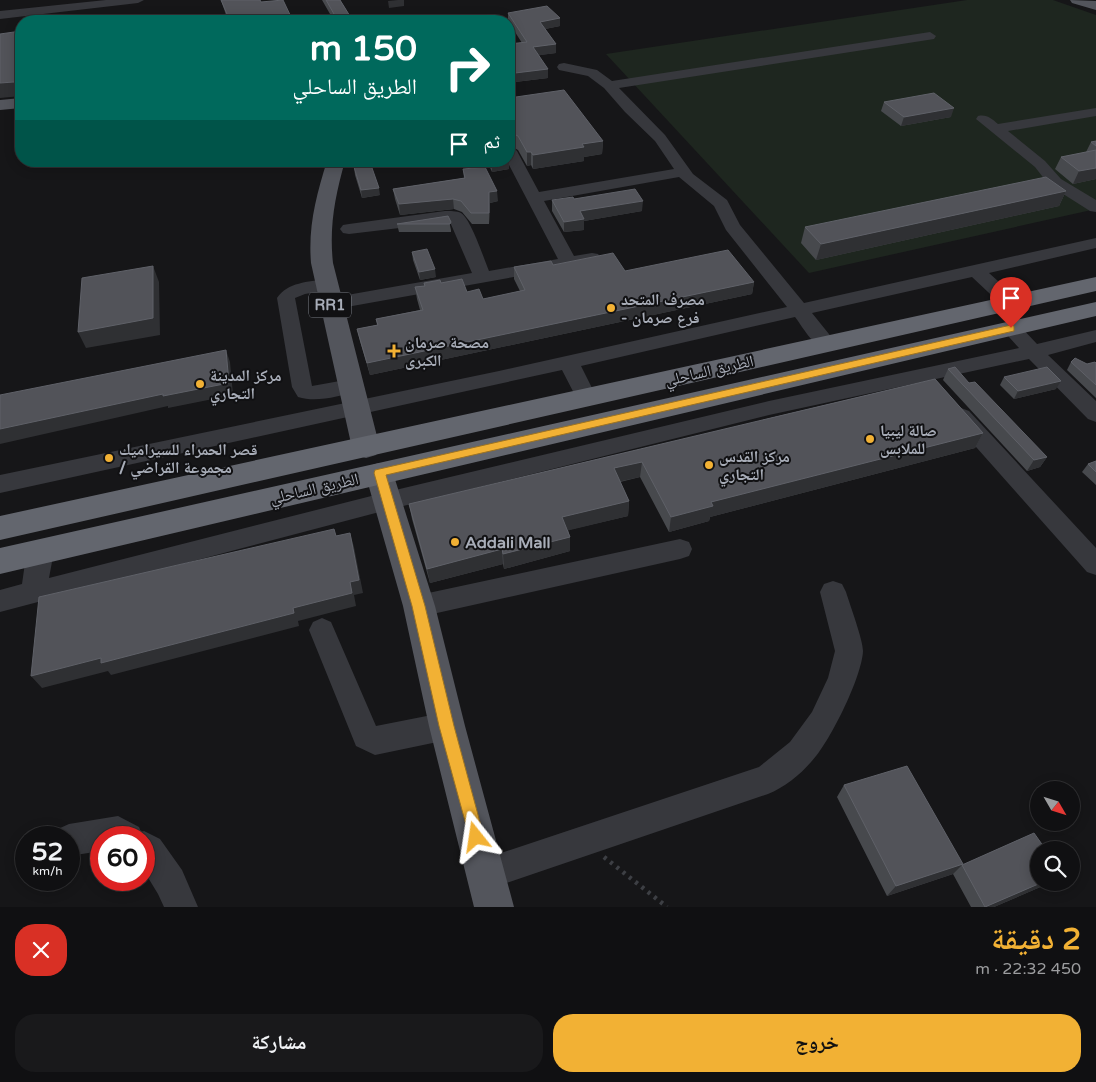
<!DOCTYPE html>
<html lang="ar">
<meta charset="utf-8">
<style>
:root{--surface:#101012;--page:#19191b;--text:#f1f3f6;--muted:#9c9d9f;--line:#303032;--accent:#f2b134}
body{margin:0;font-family:"Varela Round","Noto Naskh Arabic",sans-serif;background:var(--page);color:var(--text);direction:rtl;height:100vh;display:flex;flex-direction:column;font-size:19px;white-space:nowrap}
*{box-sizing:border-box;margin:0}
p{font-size:16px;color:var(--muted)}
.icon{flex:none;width:28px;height:28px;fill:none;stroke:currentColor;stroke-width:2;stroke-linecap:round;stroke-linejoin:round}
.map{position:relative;height:907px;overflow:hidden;direction:ltr}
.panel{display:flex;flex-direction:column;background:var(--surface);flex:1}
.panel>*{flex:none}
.hud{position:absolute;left:15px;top:15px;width:500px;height:152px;border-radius:20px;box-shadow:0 2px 12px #0003,0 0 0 1px var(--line);direction:rtl;background:#00695c;color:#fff;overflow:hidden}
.needle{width:32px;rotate:129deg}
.buttons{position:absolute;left:1030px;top:781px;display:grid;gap:10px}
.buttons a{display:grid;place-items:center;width:50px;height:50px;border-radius:50%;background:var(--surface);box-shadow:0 2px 12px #0003,0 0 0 1px var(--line);font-size:25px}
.speed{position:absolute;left:15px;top:826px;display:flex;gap:10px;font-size:25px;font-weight:700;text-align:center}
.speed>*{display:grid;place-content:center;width:65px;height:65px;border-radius:50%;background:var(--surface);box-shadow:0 2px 12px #0003,0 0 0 1px var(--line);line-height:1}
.speed small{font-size:12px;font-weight:400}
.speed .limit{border:8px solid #d22;background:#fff;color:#111}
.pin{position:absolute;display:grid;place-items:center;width:42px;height:42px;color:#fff;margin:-51px -21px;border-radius:50% 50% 50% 0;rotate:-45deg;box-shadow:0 0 5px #0007}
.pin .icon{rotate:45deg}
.me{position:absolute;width:55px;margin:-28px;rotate:345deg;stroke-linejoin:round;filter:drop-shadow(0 0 4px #0008)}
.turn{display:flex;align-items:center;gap:18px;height:105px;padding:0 15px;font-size:22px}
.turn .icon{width:65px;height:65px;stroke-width:2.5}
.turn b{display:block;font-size:35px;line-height:42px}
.then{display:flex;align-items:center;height:48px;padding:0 15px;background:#0003;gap:10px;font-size:19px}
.round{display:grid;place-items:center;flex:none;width:52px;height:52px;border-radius:20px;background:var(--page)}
.overview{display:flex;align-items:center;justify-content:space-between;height:85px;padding:0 15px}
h1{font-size:30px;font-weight:800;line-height:38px;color:var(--accent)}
.action{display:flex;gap:10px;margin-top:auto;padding:10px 15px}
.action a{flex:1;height:58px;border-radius:20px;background:var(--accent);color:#111;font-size:20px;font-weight:800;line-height:58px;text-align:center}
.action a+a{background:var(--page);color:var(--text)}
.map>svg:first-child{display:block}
.green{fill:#1e261f}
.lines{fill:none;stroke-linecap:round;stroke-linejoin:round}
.path{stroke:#3d3f44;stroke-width:4.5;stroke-dasharray:3 5;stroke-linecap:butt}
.minor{fill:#37383d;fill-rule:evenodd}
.major{fill:#53555c;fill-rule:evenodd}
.highway{fill:#63666e;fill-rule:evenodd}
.wall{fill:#47494d}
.shaded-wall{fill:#2f3033}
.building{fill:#525359;stroke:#5f6168}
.route{fill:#f2b134;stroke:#9d7322}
.poi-dot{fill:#f2b134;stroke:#111113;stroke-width:2}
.labels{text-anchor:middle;stroke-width:4;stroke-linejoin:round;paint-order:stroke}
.shield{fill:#111113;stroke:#7b7e86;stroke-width:1}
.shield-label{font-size:15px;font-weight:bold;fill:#a8adb8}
.poi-label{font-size:16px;font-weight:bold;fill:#a8adb8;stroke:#111113;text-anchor:start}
.street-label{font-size:16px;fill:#a8adb8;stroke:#111113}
</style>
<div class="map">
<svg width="1096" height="907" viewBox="0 0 1096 907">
<rect width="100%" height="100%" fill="#161618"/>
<path class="green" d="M 967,0 L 1053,0 L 1096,15 L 1096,209 L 809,273 L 606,54 Z"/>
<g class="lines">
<path class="path" d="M 604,857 L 667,907"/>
<path class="minor" d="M 106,0 L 144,0 L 138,3 L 0,19 L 0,11 Z
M 930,32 L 936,36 L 934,39 L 619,88 L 665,135 L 693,174 L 727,200 L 740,225 L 804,303 L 1096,238 L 1096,248 L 989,273 L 1018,299 L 1020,303 L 1018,307 L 1011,309 L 1004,307 L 972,277 L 812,313 L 837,344 L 834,349 C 816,353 805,330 795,317 L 581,366 L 597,398 L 593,403 L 586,405 L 579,403 L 562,370 L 0,493 L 0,475 L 499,371 L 787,307 L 726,230 L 714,206 L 679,177 L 544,201 L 574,256 L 592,253 L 598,254 L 601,258 L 598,262 L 330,310 L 323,308 L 321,304 L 323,300 L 330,298 L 472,273 L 450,222 L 349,234 L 343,233 L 340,229 L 343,225 L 349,224 L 445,211 C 450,211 457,211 461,213 C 471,219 484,259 489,271 L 558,259 L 507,161 L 509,161 L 509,147 L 514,148 L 517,151 L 539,192 L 674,169 L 655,141 L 625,112 L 604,88 L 588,76 L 559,70 L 557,67 L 559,64 L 564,63 L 597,70 L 612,81 Z
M 1096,108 L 1096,116 L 1008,131 L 1045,161 L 1061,179 L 1096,200 L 1096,212 L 1090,211 L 1049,185 L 1035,167 L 976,119 L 978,116 C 987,114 992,119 998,124 Z
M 326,279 L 333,281 L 335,285 L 333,289 L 305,294 L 295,298 L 312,386 L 351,379 L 358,381 L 361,386 L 358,391 C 339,396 317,403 298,397 L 292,387 L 277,298 C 288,282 308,282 326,279 Z
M 1011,322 L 1018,324 L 1037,344 L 1096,330 L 1096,342 L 1048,355 L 1096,401 L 1096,422 L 1088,419 L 1029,359 L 769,415 L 387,510 L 0,612 L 0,590 L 22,584 L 25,563 L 33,544 L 42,541 L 51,544 L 54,551 L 49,578 L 387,492 L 769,401 L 1019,348 L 1001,328 L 1004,324 Z
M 961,408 L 969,411 L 1096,548 L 1096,575 L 1087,572 L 953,421 L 950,416 L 953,411 Z
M 680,539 L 689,542 L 692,549 L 689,556 L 680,559 L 419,617 L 410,614 L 406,606 L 410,598 L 419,595 Z
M 833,581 L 842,584 L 846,592 C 850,605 863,640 863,651 C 862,677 829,744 811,762 C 800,775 783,788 768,794 L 486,890 L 474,886 L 470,874 L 474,862 L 759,767 L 790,742 L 812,712 L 828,678 L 835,651 L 820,592 L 824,584 Z
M 322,618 L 331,622 L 376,726 L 447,712 L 457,716 L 462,726 L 457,736 L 447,740 L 375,755 L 356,746 L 309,630 L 313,622 Z
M 118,816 L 139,827 L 141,832 L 144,831 L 160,839 L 182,870 L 198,907 L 164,907 L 158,894 L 144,871 L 144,838 L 101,838 L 101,851 L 69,856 L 69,838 L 54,838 L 58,829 L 69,824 Z"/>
<path class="major" d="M 1070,0 L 1096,1 L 1096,10 L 1072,3 Z
M 21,98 L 21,108 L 0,110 L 0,100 Z
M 327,161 L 345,161 C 335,196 329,227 333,263 L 380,448 L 376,455 L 366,458 L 356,455 L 352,448 L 311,263 C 308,227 316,196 327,161 Z
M 379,463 L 389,466 L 393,473 L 435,606 L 465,726 L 514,907 L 474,907 L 429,726 L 403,606 L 365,473 L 369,466 Z"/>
<path class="highway" d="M 1096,277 L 1096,291 L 0,540 L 0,516 Z
M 1096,302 L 1096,316 L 0,574 L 0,548 Z"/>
</g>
<path class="wall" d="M 221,0 L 261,2 L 293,21 L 228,21 Z
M 322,0 L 340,0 L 353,21 L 334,21 Z
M 508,13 L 560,18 L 560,26 L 545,29 L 556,44 L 556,53 L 539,55 L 548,78 L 515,82 L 509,69 L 509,44 L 522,43 L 508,21 Z
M 509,98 L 603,141 L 602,154 L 584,157 L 584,161 L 533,169 L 531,165 L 527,166 L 518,150 L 509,145 L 509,146 Z
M 884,102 L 951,117 L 901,126 L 881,111 Z
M 1096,141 L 1096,179 L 1073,184 L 1055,169 L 1061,157 L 1086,152 L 1091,142 Z
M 487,161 L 509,161 L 509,169 L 492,172 Z
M 354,167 L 380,195 L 362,198 L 355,175 Z
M 463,169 L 498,201 L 490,203 L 489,224 L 472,224 L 462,212 L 454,209 L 400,215 L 395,199 L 393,189 L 464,178 Z
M 1066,191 L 1059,206 L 816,260 L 801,243 L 805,227 Z
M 574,199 L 642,211 L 584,221 L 584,230 L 564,232 L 552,211 L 552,200 Z
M 448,216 L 451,230 L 451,232 L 399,232 L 397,224 Z
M 412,252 L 436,277 L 420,280 L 413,260 Z
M 553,265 L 625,271 L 754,282 L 752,294 L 370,375 L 360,341 L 357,329 L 377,325 L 376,319 L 420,310 L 417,299 L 415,287 L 424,286 L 424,283 L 441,283 L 467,292 L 483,299 L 520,291 L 514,279 L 514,267 Z
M 1071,362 L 1087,364 L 1096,363 L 1096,398 L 1067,370 Z
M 948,369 L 969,383 L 1047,457 L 1040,467 L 1027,471 L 943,380 Z
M 1004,377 L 1056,389 L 1014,399 L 1000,385 Z
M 935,379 L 983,433 L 975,448 L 710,517 L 709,521 L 669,532 L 640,477 L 620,482 L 629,501 L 628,516 L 568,530 L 570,537 L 570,551 L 504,569 L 503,564 L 430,583 L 412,519 L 409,504 Z
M 1096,461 L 1096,485 L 1082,472 L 1088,464 Z
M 844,785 L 962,865 L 1052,882 L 994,907 L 971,907 L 953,874 L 887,896 L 837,797 Z"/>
<path class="shaded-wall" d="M 398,0 L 404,0 L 404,6 L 389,8 L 388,1 Z
M 560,18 L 560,26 L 540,30 L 540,22 Z
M 556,44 L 556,53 L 534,56 L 533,47 Z
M 548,69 L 548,78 L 515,82 L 515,73 Z
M 14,82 L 21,96 L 0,98 L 0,83 Z
M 21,84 L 21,96 L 16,85 Z
M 954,108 L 951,117 L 901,126 L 904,117 Z
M 603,141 L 602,154 L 584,157 L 584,161 L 533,169 L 533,155 L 582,144 Z
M 527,152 L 531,152 L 531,165 L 527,166 Z
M 370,161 L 382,161 L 370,163 Z
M 492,161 L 509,161 L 509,169 L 492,172 Z
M 1096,168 L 1096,179 L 1073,184 L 1079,171 Z
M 379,188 L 380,195 L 362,198 L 361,190 Z
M 497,191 L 498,201 L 490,203 L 489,224 L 489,192 Z
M 1066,191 L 1059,206 L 816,260 L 821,244 Z
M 453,199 L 454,209 L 400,215 L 399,204 Z
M 643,201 L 642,211 L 584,221 L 584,230 L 564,232 L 564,222 L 580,211 Z
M 153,266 L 159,282 L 160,335 L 86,348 L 78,332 Z
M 435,269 L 436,277 L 420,280 L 419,272 Z
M 754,282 L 752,294 L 370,375 L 367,363 Z
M 226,350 L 230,362 L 233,395 L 168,408 L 168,406 L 0,444 L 0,429 Z
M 1061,381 L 1056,389 L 1014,399 L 1018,391 Z
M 983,433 L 975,448 L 710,517 L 709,521 L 669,532 L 671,517 L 711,502 Z
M 1047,457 L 1040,467 L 1027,471 L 1034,460 Z
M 642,462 L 640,477 L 613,483 L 614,468 Z
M 629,501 L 628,516 L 562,532 L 562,517 Z
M 350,533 L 354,547 L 363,593 L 354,595 L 356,606 L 298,621 L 299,626 L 111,675 L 108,671 L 42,688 L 31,676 L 293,608 L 350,582 Z
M 570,537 L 570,551 L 504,569 L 503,554 Z
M 502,549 L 503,564 L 430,583 L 427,569 Z
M 963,864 L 953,874 L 887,896 L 896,886 Z
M 1043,882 L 1052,882 L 994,907 L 985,907 Z"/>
<path class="building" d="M 221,0 L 260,0 L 261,2 L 283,0 L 293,21 L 230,21 Z
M 326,0 L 340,0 L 353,21 L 338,21 Z
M 547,6 L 560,18 L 540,22 L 556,44 L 533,47 L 548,69 L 515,73 L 509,61 L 509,44 L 527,42 L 508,13 Z
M 148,16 L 149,21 L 136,21 L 136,18 Z
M 21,31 L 21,84 L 16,85 L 14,82 L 0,83 L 0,34 Z
M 564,90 L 603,141 L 582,144 L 584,147 L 533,155 L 531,152 L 527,152 L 518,136 L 509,132 L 509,98 Z
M 934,93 L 954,108 L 904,117 L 884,102 Z
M 1096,141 L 1096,146 L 1091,142 Z
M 1096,150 L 1096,168 L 1079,171 L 1061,157 Z
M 371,165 L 379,188 L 361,190 L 354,167 Z
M 485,167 L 497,191 L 489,192 L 489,213 L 471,213 L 461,201 L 453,199 L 399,204 L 393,189 L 465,178 L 463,169 Z
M 1046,177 L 1066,191 L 821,244 L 805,227 Z
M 635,189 L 643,201 L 580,211 L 584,219 L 564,222 L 552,200 L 573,197 L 574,199 Z
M 448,216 L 451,222 L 450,224 L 397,224 Z
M 427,249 L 435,269 L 419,272 L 412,252 Z
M 728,250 L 754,282 L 367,363 L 357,329 L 378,325 L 376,319 L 423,310 L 415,287 L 425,286 L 424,283 L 440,280 L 441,283 L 462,279 L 467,292 L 479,289 L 483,299 L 525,290 L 514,267 L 551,261 L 553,265 L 613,253 L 625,271 Z
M 153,266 L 153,318 L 78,332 L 82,278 Z
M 226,350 L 229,383 L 163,396 L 163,394 L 0,429 L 0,395 Z
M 1075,358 L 1087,364 L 1095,362 L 1096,363 L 1096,385 L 1071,362 Z
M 955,367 L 969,383 L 975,382 L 1047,457 L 1034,460 L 948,369 Z
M 1047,367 L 1061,381 L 1018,391 L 1004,377 Z
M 935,379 L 983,433 L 711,502 L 713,506 L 671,517 L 642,462 L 614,468 L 629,501 L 562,517 L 570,537 L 503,554 L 502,549 L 427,569 L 409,504 Z
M 1096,461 L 1096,472 L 1088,464 Z
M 334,529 L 336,536 L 350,533 L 359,580 L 350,582 L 352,593 L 293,608 L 294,613 L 101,663 L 101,658 L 31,676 L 39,597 Z
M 907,766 L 963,864 L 896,886 L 844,785 Z
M 1034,833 L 1046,850 L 1039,850 L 1039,882 L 1043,882 L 985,907 L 962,865 Z"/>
<path class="route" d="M 1011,325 L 1014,326 L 1014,331 L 386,475 L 425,606 L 454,726 L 484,837 L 482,843 L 476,845 L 471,843 L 439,726 L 412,606 L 374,473 L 375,470 Z"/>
<g class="poi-dot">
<circle cx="611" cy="308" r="5"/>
<path d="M391.5 343.5h5v5h5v5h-5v5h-5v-5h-5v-5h5z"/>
<circle cx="200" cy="384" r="5"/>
<circle cx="870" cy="439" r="5"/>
<circle cx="109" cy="458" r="5"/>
<circle cx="709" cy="465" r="5"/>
<circle cx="455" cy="542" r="5"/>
</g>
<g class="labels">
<rect class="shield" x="309" y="292.5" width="42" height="25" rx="4"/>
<g class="shield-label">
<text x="330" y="310">RR1</text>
</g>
<g class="poi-label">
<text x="621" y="305">مصرف المتحد<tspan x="621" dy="18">- فرع صرمان</tspan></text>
<text x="405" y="348">مصحة صرمان<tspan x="405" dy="18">الكبرى</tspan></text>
<text x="210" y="381">مركز المدينة<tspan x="210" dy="18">التجاري</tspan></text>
<text x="880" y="436">صالة ليبيا<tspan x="880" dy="18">للملابس</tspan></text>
<text x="119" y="455">قصر الحمراء للسيراميك<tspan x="119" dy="18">/ مجموعة القراضي</tspan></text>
<text x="719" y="462">مركز القدس<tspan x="719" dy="18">التجاري</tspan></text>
<text x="465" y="548">Addali Mall</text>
</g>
<g class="street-label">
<text transform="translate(709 370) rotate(-13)" y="6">الطريق الساحلي</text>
<text transform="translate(314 488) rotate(-13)" y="6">الطريق الساحلي</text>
</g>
</g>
</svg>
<div class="buttons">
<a><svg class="needle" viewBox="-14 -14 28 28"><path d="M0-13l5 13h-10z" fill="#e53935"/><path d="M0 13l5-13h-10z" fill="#9c9d9f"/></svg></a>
<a><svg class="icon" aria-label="search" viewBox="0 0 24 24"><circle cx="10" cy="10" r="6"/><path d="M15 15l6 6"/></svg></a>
</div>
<div class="speed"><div>52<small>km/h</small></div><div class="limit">60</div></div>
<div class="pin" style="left:1011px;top:328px;background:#d93025"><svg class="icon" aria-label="arrive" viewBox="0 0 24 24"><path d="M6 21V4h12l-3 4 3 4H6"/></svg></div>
<svg class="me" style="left:476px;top:837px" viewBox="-20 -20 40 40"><path d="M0-17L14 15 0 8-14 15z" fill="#f2b134" stroke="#fff" stroke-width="4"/></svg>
<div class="hud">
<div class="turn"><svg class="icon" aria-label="right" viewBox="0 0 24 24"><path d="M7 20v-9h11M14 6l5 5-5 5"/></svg><div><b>150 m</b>الطريق الساحلي</div></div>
<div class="then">ثم<svg class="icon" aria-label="arrive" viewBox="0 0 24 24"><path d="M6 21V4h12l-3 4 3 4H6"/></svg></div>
</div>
</div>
<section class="panel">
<div class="overview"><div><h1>2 دقيقة</h1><p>450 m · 22:32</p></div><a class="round" style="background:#d93025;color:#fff"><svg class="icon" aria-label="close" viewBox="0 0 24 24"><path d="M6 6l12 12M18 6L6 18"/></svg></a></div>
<div class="action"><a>خروج</a><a>مشاركة</a></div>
</section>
